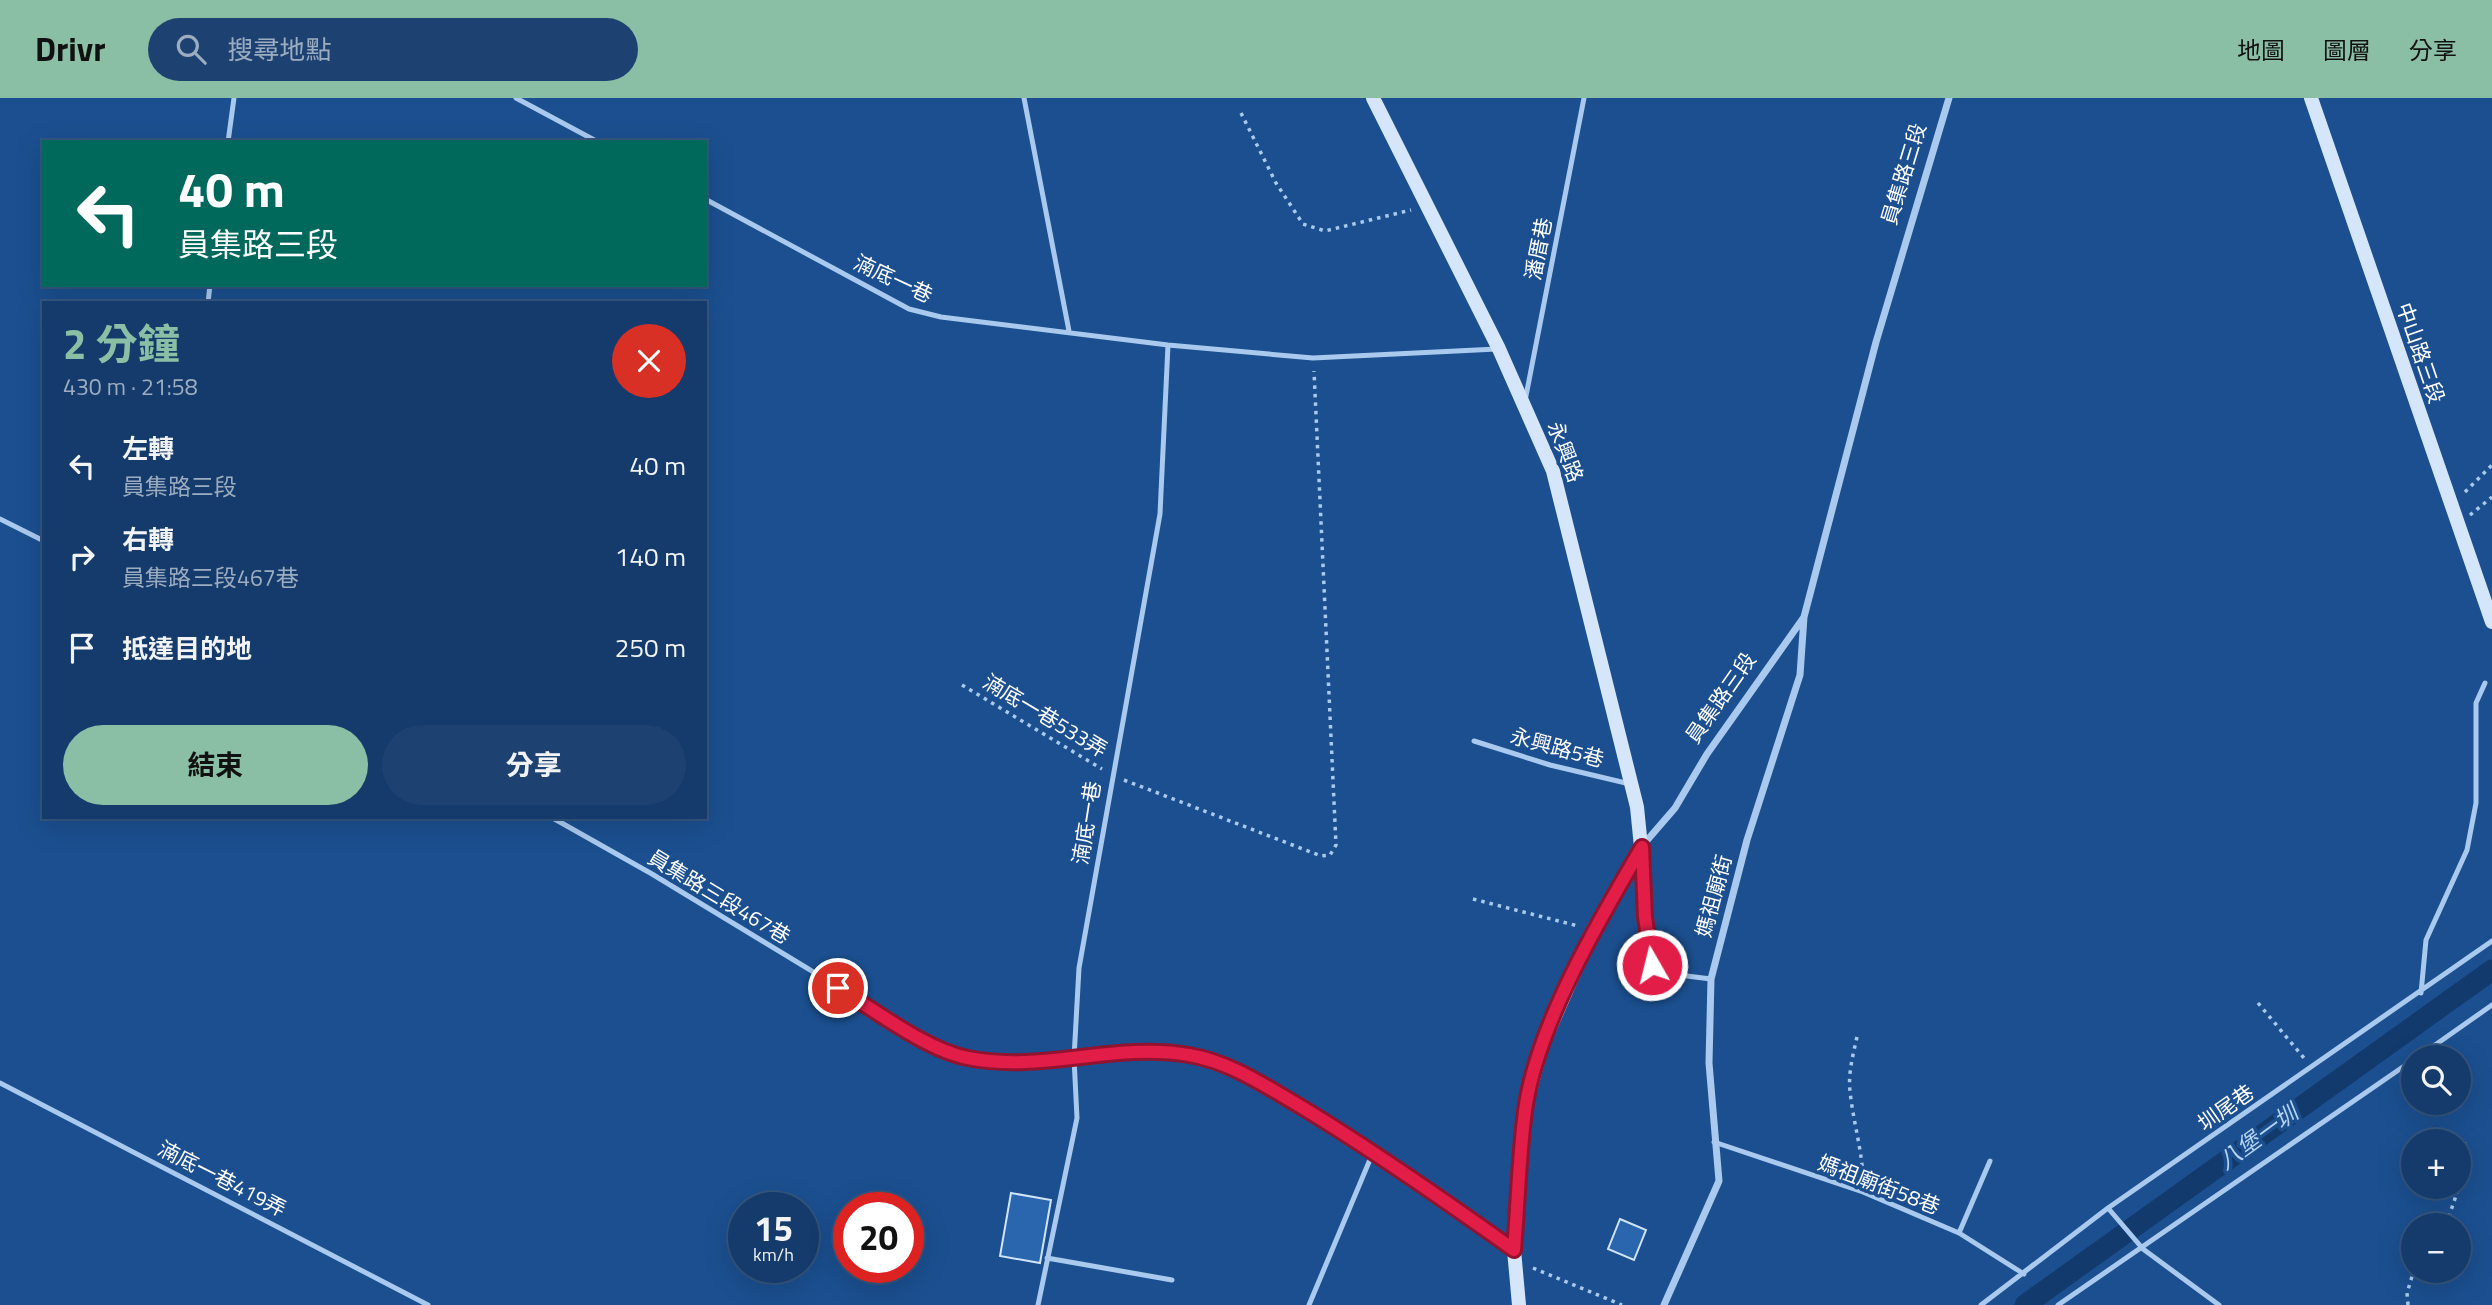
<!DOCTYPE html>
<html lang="zh-TW">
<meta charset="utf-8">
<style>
:root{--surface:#143b6b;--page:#1d4271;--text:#f1f3f6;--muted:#9dadc1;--line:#33557e;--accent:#8abfa5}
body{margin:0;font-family:"Titillium Web","Noto Sans TC",sans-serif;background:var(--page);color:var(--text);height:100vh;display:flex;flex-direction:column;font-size:26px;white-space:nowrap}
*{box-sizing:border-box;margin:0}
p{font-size:23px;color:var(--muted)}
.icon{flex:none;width:38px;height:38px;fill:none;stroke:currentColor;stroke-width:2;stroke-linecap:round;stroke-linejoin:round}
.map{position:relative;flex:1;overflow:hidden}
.details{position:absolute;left:42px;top:203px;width:665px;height:518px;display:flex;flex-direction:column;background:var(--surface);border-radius:0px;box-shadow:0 7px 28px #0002,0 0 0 2px var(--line)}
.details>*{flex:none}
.hud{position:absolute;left:42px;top:42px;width:665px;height:147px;border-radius:0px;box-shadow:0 7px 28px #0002,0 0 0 2px var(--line);background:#00695c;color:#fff;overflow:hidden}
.buttons{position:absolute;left:2401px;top:947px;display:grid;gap:14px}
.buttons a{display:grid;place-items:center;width:70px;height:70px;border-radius:50%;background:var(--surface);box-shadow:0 7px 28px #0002,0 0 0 2px var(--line);font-size:35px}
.speed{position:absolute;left:728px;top:1094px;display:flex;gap:14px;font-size:35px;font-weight:700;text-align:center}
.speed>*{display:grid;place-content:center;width:91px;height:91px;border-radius:50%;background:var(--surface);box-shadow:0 7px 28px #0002,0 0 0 2px var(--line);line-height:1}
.speed small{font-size:18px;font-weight:400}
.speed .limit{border:10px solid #d22;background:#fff;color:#111}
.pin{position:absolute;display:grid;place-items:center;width:60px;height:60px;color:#fff;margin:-30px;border:4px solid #fff;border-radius:50%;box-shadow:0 2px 7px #0007}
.me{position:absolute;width:77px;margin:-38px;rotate:352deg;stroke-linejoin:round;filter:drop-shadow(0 0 5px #0008)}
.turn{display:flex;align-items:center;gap:24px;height:147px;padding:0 21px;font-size:32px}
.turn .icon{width:91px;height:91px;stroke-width:2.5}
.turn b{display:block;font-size:49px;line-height:60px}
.round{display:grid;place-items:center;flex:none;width:74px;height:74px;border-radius:37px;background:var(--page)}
.headline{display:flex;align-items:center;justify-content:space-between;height:119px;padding:0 21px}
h1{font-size:42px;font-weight:700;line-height:52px;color:var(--accent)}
.cta{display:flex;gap:14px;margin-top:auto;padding:14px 21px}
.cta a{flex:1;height:80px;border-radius:42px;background:var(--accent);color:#111;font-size:28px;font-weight:700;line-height:80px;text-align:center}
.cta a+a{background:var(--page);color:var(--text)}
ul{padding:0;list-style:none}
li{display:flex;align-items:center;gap:21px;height:91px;padding:0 21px}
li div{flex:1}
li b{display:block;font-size:26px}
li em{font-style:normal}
header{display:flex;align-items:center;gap:42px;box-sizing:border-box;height:98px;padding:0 35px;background:var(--accent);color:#111}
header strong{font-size:33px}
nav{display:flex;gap:38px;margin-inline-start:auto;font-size:24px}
.search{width:490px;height:63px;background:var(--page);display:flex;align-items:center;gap:18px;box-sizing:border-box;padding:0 24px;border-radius:38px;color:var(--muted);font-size:26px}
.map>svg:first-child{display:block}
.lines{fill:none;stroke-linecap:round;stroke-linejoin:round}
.canal{stroke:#123a6d;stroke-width:21}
.building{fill:#2a66ad;stroke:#cfe3fa;stroke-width:2}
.path{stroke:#a9c9ee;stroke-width:3.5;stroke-dasharray:3.5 5;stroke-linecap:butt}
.lane{stroke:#a9c9ee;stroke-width:5}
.street{stroke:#a9c9ee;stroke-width:7}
.secondary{stroke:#d6e6fa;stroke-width:14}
.route-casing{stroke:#92132f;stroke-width:18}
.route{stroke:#e11d48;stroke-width:12}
.labels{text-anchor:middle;stroke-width:7;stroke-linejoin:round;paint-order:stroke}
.street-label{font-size:21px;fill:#fff;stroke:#1b4f8f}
.water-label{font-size:23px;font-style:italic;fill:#b5d3f5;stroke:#1b4f8f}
</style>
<header>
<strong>Drivr</strong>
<div class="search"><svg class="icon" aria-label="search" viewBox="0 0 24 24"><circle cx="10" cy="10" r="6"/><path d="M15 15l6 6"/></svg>搜尋地點</div>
<nav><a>地圖</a><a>圖層</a><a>分享</a></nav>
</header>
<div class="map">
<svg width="2492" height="1207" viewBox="0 0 2492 1207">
<rect width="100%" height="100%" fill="#1b4f8f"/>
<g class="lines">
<path class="canal" d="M 2025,1207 L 2492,872"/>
</g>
<path class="building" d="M 1011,1095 L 1051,1102 L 1040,1165 L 1000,1158 Z
M 1620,1121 L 1646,1132 L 1634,1162 L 1608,1151 Z"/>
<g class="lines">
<path class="path" d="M 1241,15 L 1276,85 L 1303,126 L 1325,133 L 1411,112
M 2465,394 L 2492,367
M 2470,417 L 2492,399
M 962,587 L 1102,671
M 1124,682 L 1321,758 L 1330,757 L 1336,747 L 1314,273
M 1473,801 L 1578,828
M 2258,905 L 2304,960
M 1857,939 C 1853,957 1848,975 1850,993 C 1853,1023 1862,1051 1863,1081
M 2446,1127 L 2460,1086 L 2465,1044
M 1533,1170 L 1622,1207
M 2408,1207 L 2407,1195 L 2414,1172"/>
<path class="lane" d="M 516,0 L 598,44
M 1024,0 L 1069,233
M 228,44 L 234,0
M 705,101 L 909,211 L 941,219 L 1168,247 L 1313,260 L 1497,251
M 208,205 L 210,187
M 1525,303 L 1584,0
M 0,421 L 44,443
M 1474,643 L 1550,667 L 1630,686
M 551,719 L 652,776 L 932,946 L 965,960 L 1009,966 L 1128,954 L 1190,957 L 1244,975 L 1374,1052 L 1511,1150
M 1642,754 L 1645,819 L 1652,867 L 1671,876 L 1711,881
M 2421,895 L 2426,842 L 2467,752 L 2476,705 L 2476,605 L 2485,585
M 2418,959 L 2492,907
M 0,985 L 428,1207
M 1714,1044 L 1863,1094 L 1959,1135 L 2024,1176
M 2108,1110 L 2143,1151 L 2219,1207
M 1959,1135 L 1990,1063
M 1047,1160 L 1172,1182
M 1038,1207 L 1077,1020 L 1074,960 L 1079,870 L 1160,416 L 1168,247
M 1309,1207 L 1374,1052
M 1981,1207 L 2108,1110 L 2492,843
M 2058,1207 L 2413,962"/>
<path class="street" d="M 1643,747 L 1675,710 L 1707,656 L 1804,519 L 1876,244 L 1949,0
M 1664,1207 L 1719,1083 L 1709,965 L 1711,881 L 1747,742 L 1800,577 L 1804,519"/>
<path class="secondary" d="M 1373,0 L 1499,251 L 1553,373 L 1637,709 L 1641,749 L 1593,832 L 1542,948 L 1525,1011 L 1514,1152 L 1519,1207
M 2311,0 L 2492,524"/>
</g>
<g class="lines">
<defs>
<path id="route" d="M 838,890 C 875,912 926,952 968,960 C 1042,975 1115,944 1189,957 C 1231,964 1267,989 1303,1010 C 1377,1055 1444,1102 1514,1152 C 1518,1105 1519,1058 1525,1013 C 1536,929 1599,822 1642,749 L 1645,819 L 1652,867"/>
</defs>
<use href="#route" class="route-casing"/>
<use href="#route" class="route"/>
</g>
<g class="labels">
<g class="street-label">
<text transform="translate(1904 76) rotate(-73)" y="7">員集路三段</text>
<text transform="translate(1539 151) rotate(-79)" y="7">潘厝巷</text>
<text transform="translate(893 181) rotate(25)" y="7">湳底一巷</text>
<text transform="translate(2420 255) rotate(71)" y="7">中山路三段</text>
<text transform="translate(1565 354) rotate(69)" y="7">永興路</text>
<text transform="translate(1721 600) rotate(-55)" y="7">員集路三段</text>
<text transform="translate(1045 618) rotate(31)" y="7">湳底一巷533弄</text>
<text transform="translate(1557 650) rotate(15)" y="7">永興路5巷</text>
<text transform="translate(1087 725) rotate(-81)" y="7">湳底一巷</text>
<text transform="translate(1714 798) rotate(-75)" y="7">媽祖廟街</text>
<text transform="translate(719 799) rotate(31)" y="7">員集路三段467巷</text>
<text transform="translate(2226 1010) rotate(-35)" y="7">圳尾巷</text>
<text transform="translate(222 1081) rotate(27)" y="7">湳底一巷419弄</text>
<text transform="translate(1879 1087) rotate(21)" y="7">媽祖廟街58巷</text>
</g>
<g class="water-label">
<text transform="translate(2258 1039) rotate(-36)" y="8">八堡一圳</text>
</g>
</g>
</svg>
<div class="buttons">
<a><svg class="icon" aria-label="search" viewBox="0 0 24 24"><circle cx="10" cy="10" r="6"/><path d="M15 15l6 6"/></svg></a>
<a>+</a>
<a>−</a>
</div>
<div class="speed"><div>15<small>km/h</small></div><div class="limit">20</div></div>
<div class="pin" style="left:838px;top:890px;background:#d93025"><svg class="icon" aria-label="arrive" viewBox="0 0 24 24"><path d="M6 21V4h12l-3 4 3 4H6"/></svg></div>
<svg class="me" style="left:1652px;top:867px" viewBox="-20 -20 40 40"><circle r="17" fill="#e11d48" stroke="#fff" stroke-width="3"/><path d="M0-11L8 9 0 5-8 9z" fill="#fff"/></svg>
<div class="hud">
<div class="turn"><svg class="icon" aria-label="left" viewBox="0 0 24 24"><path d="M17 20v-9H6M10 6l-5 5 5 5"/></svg><div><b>40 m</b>員集路三段</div></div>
</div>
<section class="details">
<div class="headline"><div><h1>2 分鐘</h1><p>430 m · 21:58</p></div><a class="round" style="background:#d93025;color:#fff"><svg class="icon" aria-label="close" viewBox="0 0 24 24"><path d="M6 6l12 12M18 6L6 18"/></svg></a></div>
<ul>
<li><svg class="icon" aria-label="left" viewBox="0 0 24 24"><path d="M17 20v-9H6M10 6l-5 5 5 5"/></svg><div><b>左轉</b><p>員集路三段</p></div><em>40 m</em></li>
<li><svg class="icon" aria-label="right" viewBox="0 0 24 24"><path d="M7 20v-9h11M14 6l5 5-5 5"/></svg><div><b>右轉</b><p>員集路三段467巷</p></div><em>140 m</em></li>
<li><svg class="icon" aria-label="arrive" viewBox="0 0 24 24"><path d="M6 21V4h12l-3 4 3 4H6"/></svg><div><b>抵達目的地</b></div><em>250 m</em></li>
</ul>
<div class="cta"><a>結束</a><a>分享</a></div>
</section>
</div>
